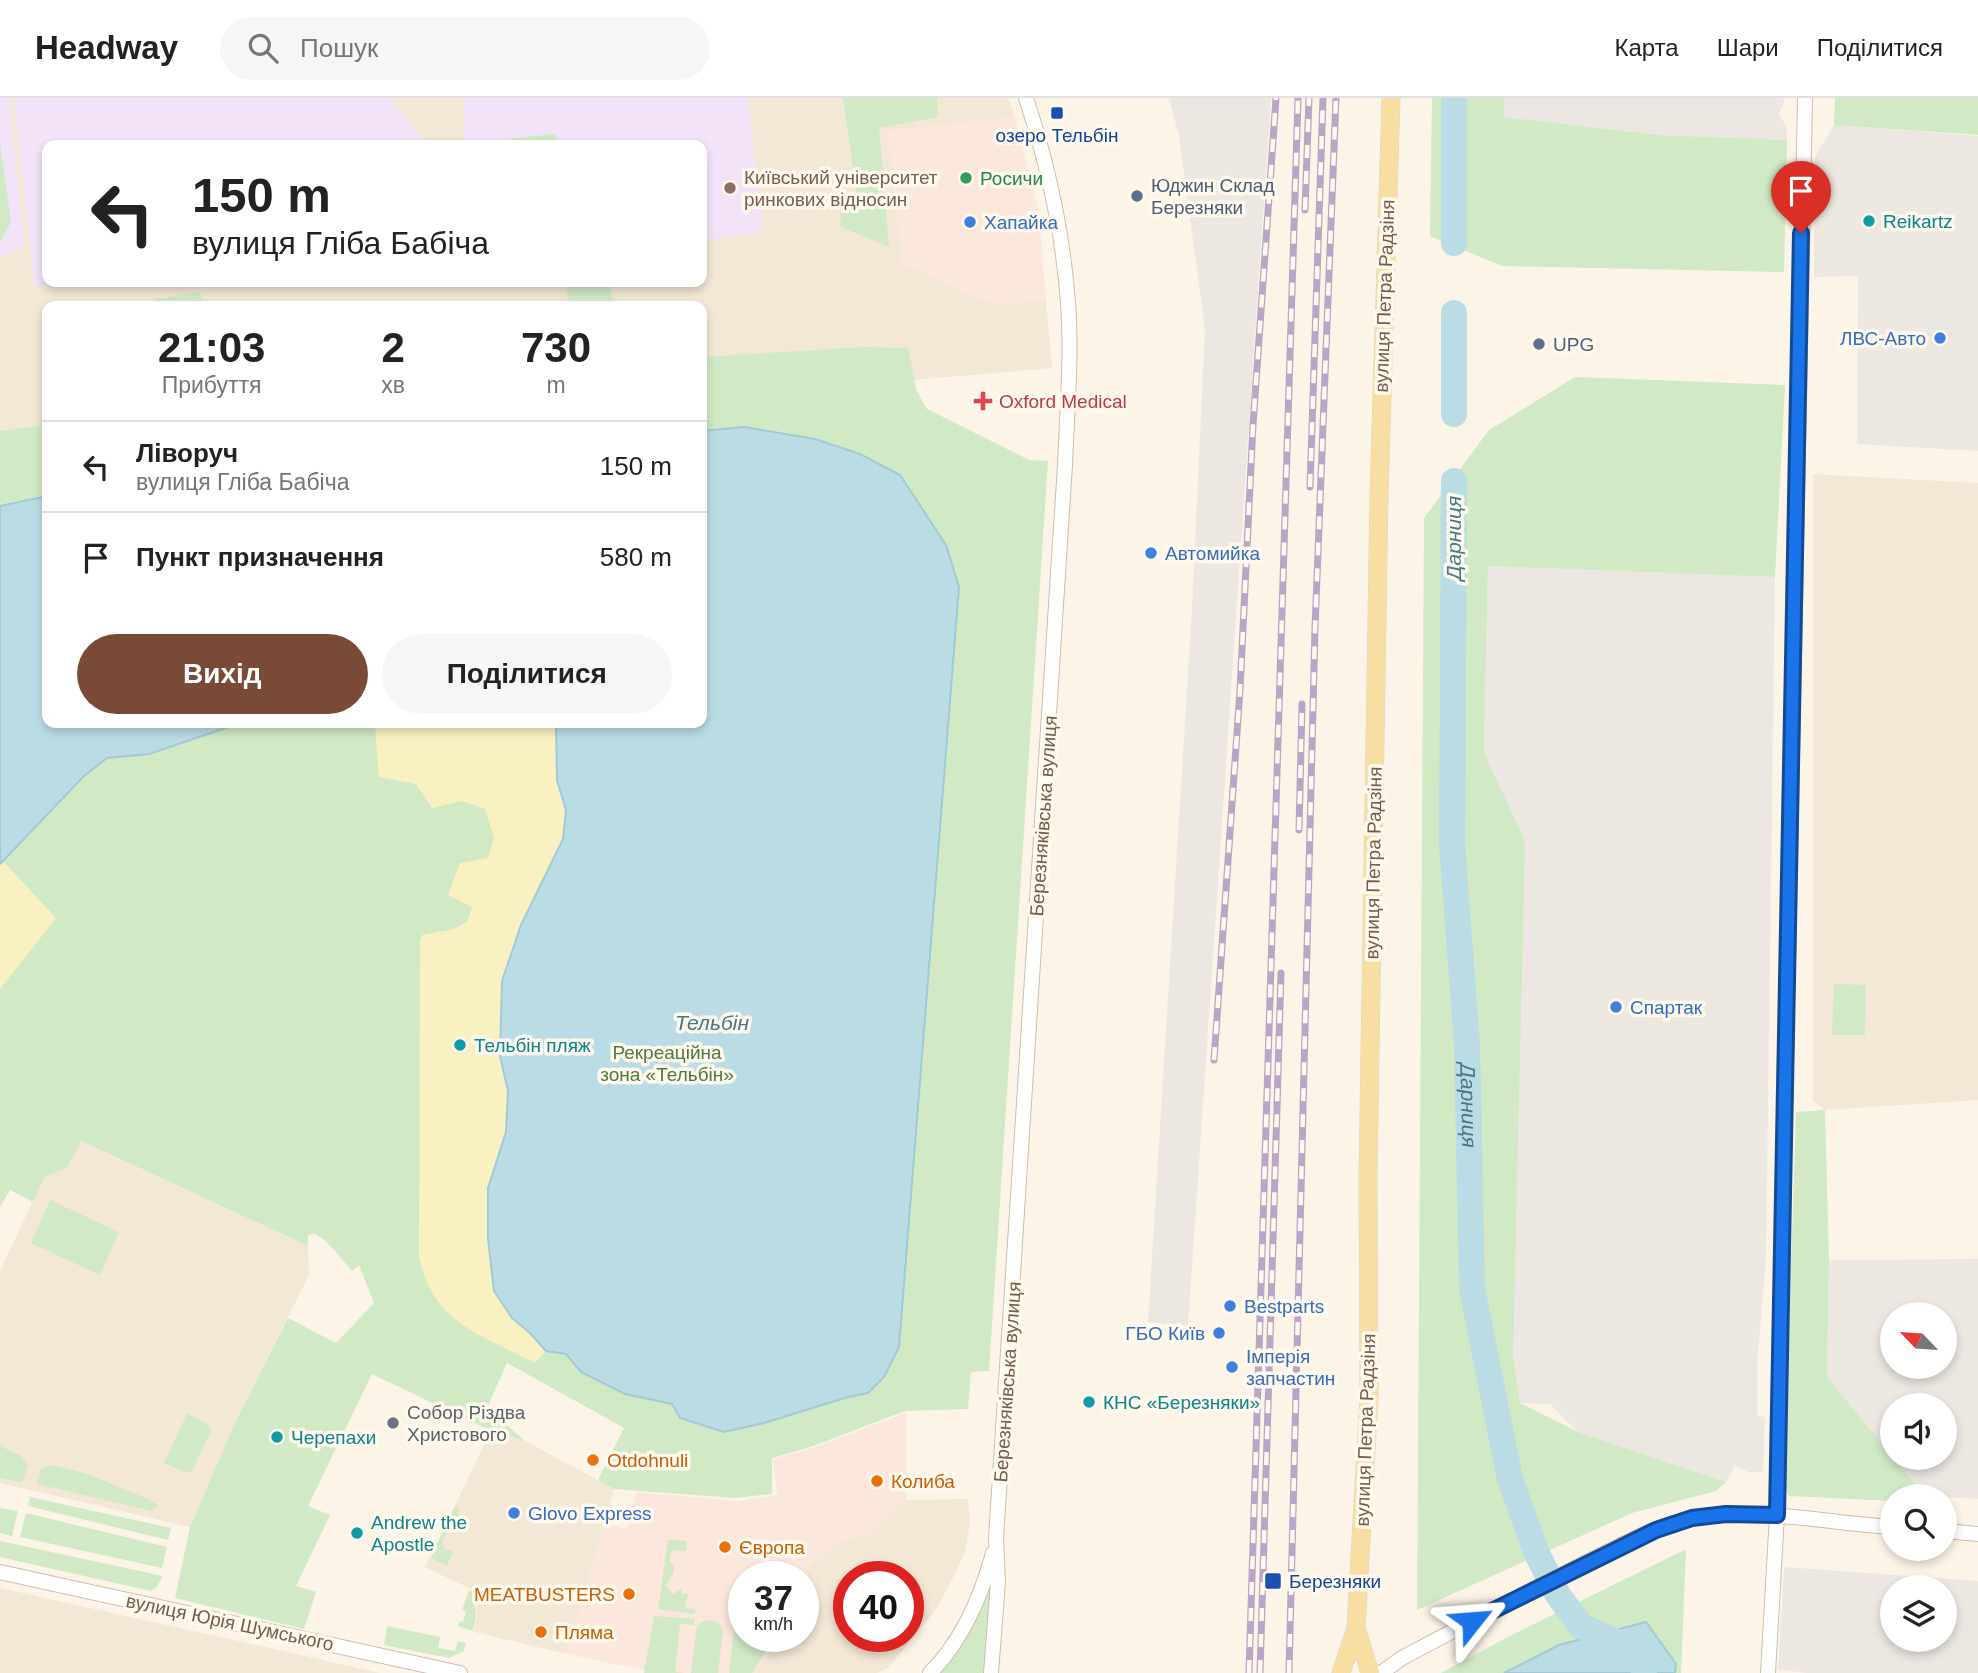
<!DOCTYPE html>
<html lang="uk">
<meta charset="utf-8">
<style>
:root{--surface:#fff;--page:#f6f6f6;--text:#222;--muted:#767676;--line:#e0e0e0;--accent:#784a37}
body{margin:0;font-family:Arial,sans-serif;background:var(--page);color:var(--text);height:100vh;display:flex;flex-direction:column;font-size:26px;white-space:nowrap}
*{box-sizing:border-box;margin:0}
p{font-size:23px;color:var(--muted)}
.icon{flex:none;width:38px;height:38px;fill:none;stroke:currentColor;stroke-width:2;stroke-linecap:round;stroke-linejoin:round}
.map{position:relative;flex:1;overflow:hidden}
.side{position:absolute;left:42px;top:203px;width:665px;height:427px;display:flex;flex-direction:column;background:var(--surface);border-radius:14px;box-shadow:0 4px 10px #0003}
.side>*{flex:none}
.guide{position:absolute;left:42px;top:42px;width:665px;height:147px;border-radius:14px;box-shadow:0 4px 10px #0003;background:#fff;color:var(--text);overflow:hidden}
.needle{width:46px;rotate:295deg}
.fabs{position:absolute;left:1880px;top:1204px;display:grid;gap:14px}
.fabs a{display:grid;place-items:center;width:77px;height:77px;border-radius:50%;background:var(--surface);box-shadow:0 4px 10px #0003;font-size:35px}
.speed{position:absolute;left:728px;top:1463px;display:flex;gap:14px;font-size:35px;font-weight:700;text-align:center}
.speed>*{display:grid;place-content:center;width:91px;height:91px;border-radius:50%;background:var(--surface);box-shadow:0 4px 10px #0003;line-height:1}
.speed small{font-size:18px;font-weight:400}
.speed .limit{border:10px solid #d22;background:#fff;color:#111}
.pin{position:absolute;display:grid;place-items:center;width:60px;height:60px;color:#fff;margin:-72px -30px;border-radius:50% 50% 50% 0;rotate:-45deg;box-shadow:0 0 7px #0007}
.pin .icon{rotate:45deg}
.me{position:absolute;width:77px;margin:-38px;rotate:62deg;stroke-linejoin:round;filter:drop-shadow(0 0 5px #0008)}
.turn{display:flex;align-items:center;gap:24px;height:147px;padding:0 35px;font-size:32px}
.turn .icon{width:91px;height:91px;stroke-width:2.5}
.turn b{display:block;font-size:49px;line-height:60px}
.eta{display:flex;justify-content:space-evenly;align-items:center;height:119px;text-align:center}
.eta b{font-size:42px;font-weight:800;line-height:49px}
.action{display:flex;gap:14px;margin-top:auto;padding:14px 35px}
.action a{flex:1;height:80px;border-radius:42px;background:var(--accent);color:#fff;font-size:28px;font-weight:800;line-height:80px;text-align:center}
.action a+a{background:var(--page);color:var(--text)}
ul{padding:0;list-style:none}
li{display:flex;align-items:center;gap:21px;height:91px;padding:0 35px;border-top:2px solid var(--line)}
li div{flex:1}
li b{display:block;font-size:26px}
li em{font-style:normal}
header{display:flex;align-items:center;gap:42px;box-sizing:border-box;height:98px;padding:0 35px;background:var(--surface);border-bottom:2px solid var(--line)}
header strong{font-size:33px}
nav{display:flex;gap:38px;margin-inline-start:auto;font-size:24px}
.search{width:490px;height:63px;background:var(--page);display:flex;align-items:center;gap:18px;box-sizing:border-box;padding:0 24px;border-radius:38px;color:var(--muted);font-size:26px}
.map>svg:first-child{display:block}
.residential{fill:#f3e7d5;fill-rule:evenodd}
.commercial{fill:#fbe7db}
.industrial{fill:#ece7e0;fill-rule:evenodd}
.education{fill:#f2e3f8}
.green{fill:#d1e9c5}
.sand{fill:#faf1c3}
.water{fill:#bcdce5;stroke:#a2cad6;stroke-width:2}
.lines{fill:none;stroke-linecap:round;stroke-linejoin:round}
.river{stroke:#bcdce5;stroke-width:26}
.minor-casing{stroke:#cdbdad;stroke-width:16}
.major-casing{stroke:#dbd5d0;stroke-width:19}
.minor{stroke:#fff;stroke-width:14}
.major{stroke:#f7dea2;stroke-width:18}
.rail-casing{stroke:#b9a5c5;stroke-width:7}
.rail{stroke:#fef9ed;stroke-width:4.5;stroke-dasharray:13;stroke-linecap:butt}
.route-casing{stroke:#114b97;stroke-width:18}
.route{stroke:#1a73e8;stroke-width:12}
.transit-dot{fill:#1a4fb4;stroke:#fef9ed;stroke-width:2.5}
.leisure-dot{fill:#2e9e5b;stroke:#fef9ed;stroke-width:2.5}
.education-dot{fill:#8d6e63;stroke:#fef9ed;stroke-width:2.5}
.service-dot{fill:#5c6f8a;stroke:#fef9ed;stroke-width:2.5}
.culture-dot{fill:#0f9aa8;stroke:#fef9ed;stroke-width:2.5}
.shop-dot{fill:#3f7fe0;stroke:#fef9ed;stroke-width:2.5}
.health-dot{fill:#e0444e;stroke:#fef9ed;stroke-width:2.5}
.worship-dot{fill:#6b7280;stroke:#fef9ed;stroke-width:2.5}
.food-dot{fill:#e8710a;stroke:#fef9ed;stroke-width:2.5}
.labels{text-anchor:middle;stroke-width:7;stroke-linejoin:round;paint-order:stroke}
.transit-label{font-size:19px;fill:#164399;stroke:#fef9ed}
.education-label{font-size:19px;fill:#785e54;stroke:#fef9ed;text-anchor:start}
.leisure-label{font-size:19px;fill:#27864d;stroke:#fef9ed;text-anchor:start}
.service-label{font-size:19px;fill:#4e5e75;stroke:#fef9ed;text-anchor:start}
.culture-label{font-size:19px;fill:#0d838f;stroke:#fef9ed;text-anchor:start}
.shop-label{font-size:19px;fill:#366cbe;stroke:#fef9ed;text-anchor:start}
.street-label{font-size:19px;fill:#745d4c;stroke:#fef9ed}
.health-label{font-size:19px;fill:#be3a42;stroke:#fef9ed;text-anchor:start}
.park-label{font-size:19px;fill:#507944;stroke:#fef9ed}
.worship-label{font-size:19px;fill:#5b616d;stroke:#fef9ed;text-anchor:start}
.food-label{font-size:19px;fill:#c56008;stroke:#fef9ed;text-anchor:start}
.water-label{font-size:21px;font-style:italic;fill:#477887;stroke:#fef9ed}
</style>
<header>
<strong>Headway</strong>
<div class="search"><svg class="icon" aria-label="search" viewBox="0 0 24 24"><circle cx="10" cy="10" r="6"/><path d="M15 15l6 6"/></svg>Пошук</div>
<nav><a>Карта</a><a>Шари</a><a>Поділитися</a></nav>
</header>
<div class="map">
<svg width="1978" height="1575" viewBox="0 0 1978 1575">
<rect width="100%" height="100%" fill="#fcf5e7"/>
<path class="residential" d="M 0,0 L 1008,0 L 1015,19 L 887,33 L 903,165 L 954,190 L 994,206 L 1046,202 L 1052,270 L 702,300 L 702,208 L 47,208 L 47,356 L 0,362 ZM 47,47 L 702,47 L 702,184 L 47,184 Z
M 1813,376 L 1978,385 L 1978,1002 L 1825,1012 L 1813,1003 Z
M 80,1043 L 308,1148 L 309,1177 L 234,1327 L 190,1429 L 0,1385 L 0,1173 L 45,1077 L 67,1070 Z
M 491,1333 L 524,1342 L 614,1391 L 567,1556 L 474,1534 L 477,1518 L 475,1493 L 425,1469 Z
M 968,1401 L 970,1424 L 965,1454 L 953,1480 L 935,1513 L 889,1569 L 877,1575 L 756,1575 L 778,1538 L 803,1538 L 803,1486 L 810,1467 L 840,1443 L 869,1437 L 906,1402 ZM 849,1479 L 908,1479 L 908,1538 L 849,1538 Z
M 0,1490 L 292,1555 L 380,1575 L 0,1575 Z"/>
<path class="commercial" d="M 1015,19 L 1039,114 L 1046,202 L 994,206 L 954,190 L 903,165 L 887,33 Z
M 906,1315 L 906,1402 L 869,1437 L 840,1443 L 810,1467 L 803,1486 L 803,1479 L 744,1479 L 744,1538 L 778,1538 L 756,1575 L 657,1575 L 567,1556 L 604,1425 L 626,1431 L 636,1394 L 738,1403 L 777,1397 L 773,1361 L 810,1351 Z"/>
<path class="industrial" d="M 1169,0 L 1271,0 L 1188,1228 L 1148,1224 L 1192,510 L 1205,231 L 1179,38 Z
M 1504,0 L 1785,0 L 1779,16 L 1787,30 L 1787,42 L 1659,37 L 1504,19 Z
M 1834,27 L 1978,38 L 1978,353 L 1857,346 L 1858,178 L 1814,179 L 1815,59 Z
M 1488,468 L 1775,479 L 1766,1159 L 1757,1266 L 1757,1318 L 1765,1319 L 1763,1374 L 1748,1374 L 1735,1367 L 1726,1384 L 1578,1334 L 1550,1306 L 1520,1305 L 1513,1257 L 1484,655 Z
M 1978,1161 L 1978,1401 L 1925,1398 L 1894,1360 L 1944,1360 L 1944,1307 L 1892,1307 L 1892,1358 L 1827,1279 L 1829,1162 ZM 1892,1216 L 1944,1216 L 1944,1269 L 1892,1269 Z
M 1784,1469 L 1978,1483 L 1978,1575 L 1806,1575 L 1778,1571 ZM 1892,1489 L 1944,1489 L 1944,1542 L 1892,1542 Z"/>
<path class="education" d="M 0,0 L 10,0 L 24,149 L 0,159 Z
M 14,0 L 390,0 L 428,47 L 47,47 L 47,184 L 60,184 L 34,188 Z
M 464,0 L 748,0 L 763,134 L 702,143 L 702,47 L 468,47 L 464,41 Z"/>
<path class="green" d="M 843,0 L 937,0 L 938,19 L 879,30 L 889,149 L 841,129 L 840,115 L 859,109 Z
M 1432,0 L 1504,0 L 1504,19 L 1659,37 L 1787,42 L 1784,174 L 1502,168 L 1430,138 Z
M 1835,0 L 1978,0 L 1978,37 L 1834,27 Z
M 555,36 L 557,47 L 510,47 L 510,41 Z
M 0,45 L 11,124 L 0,144 Z
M 611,186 L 612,208 L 568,208 L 567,188 Z
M 200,194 L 203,208 L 154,208 L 153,202 Z
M 862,249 L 908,250 L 916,291 L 927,311 L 1029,362 L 1048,363 L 989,1273 L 971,1274 L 968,1311 L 905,1313 L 808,1350 L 772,1360 L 772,1396 L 735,1400 L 614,1391 L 598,1382 L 624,1330 L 507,1265 L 487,1310 L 524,1342 L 491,1333 L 372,1276 L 308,1408 L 330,1417 L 296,1488 L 316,1494 L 304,1531 L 175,1500 L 190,1429 L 234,1327 L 288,1220 L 336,1245 L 374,1205 L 359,1167 L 352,1173 L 326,1143 L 315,1136 L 308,1137 L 308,1148 L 81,1043 L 67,1070 L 45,1078 L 33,1104 L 10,1092 L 0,1109 L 0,333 L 47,327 L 47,625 L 702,625 L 702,259 Z
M 1575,279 L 1785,287 L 1775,479 L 1488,468 L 1484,655 L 1525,743 L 1513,1257 L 1520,1305 L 1578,1334 L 1726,1384 L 1716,1393 L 1632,1415 L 1417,1512 L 1424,420 L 1489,332 Z
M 1834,886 L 1866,887 L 1865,937 L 1832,937 Z
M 1825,1012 L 1829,1162 L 1827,1279 L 1925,1398 L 1892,1398 L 1892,1403 L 1789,1398 L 1784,1390 L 1796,1014 Z
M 50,1102 L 119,1134 L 100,1177 L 31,1145 Z
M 187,1316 L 208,1326 L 211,1332 L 192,1373 L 186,1375 L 164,1365 Z
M 0,1348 L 21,1358 L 28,1367 L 22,1385 L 0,1380 Z
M 52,1367 L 87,1376 L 150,1402 L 158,1407 L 152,1413 L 37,1386 L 41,1371 Z
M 30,1399 L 171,1430 L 168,1442 L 28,1408 Z
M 456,1407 L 459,1410 L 457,1431 L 449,1433 L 442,1441 L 444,1451 L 453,1453 L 447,1468 L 431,1460 Z
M 0,1410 L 18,1413 L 12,1438 L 0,1435 Z
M 26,1415 L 167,1449 L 162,1470 L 20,1439 Z
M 668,1442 L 687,1443 L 686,1453 L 675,1452 L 671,1455 L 669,1463 L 674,1467 L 674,1474 L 666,1487 L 673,1496 L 681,1491 L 682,1496 L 688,1496 L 685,1510 L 696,1511 L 694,1516 L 658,1511 Z
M 0,1443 L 163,1478 L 156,1490 L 151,1493 L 0,1459 Z
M 1686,1451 L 1681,1575 L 1675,1575 L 1676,1566 L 1559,1547 L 1504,1575 L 1441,1575 L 1508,1539 Z
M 989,1490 L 993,1490 L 986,1575 L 939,1575 Z
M 469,1492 L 473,1494 L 476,1518 L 473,1533 L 458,1528 L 460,1523 L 463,1524 L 466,1514 L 462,1512 Z
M 736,1515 L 744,1515 L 744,1538 L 775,1538 L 752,1575 L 729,1575 Z
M 654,1518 L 695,1521 L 694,1527 L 680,1526 L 675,1574 L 685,1575 L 644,1575 Z
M 705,1522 L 718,1524 L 723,1532 L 718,1575 L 691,1575 L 697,1528 Z
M 387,1528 L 440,1539 L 438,1550 L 455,1553 L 458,1543 L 466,1545 L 464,1553 L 449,1560 L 384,1547 Z"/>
<path class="sand" d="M 394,625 L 556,625 L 557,682 L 566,712 L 563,741 L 550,766 L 501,936 L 500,958 L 508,993 L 506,1034 L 488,1090 L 488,1141 L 512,1220 L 530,1235 L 546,1253 L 535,1265 C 481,1237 431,1224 419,1158 L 420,844 L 422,837 L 454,831 L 467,824 L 472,809 L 448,797 L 460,765 L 488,760 L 494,740 L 485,711 L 462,703 L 432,710 L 416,686 L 379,679 L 375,627 Z
M 3,763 L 56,820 L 0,891 L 0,766 Z"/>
<path class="water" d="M 744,329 L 815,341 L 860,356 L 900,377 L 946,447 L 959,489 L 899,1249 L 884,1279 L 868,1295 L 848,1299 L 764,1325 L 724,1334 L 680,1320 L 672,1306 L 625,1296 L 581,1274 L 566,1256 L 546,1253 L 530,1235 L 512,1220 L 494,1193 L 488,1141 L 488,1090 L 506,1034 L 508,993 L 500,958 L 502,883 L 521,827 L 563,741 L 566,712 L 557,682 L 556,625 L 702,625 L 702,333 Z
M 47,398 L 47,625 L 240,625 L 149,656 L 107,660 L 84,678 L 0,766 L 0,408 Z
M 1646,1524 L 1676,1566 L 1675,1575 L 1504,1575 L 1559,1547 Z"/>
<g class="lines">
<g class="river">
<path d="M 1454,0 L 1454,145"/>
<path d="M 1454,316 L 1454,215"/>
<path id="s1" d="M 1454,383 L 1452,746 L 1467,947 L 1472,1190 L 1510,1381 L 1537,1456 L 1558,1497 L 1581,1528 L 1622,1547 L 1643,1567 L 1644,1575"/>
</g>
<defs>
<path id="minor" d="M 1944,1433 L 1978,1436
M 0,1474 L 460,1575
M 930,1575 C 963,1542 981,1499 993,1455
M 991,1575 L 998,1484 L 996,1440 L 1065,367 C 1067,313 1072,259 1068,205 C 1063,135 1048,67 1026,0
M 1381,1575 L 1402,1560 C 1460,1529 1518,1499 1577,1469 C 1614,1451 1654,1427 1695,1420 C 1761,1409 1826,1425 1892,1429
M 1768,1575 L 1777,1417 L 1805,0"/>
<path id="major" d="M 1356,1530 L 1370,1575
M 1341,1575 L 1356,1530 L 1369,1299 L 1368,1078 L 1379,397 L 1391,0"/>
</defs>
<use href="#minor" class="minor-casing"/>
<use href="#major" class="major-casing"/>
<use href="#minor" class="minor"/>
<use href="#major" class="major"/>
<defs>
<path id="rail" d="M 1305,112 L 1309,0
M 1310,389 L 1323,0
M 1299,732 L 1302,606
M 1214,962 L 1240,592 L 1253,327 L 1276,0
M 1249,1575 L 1298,0
M 1260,1575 L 1281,875
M 1289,1575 L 1315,530 L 1336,0"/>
</defs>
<use href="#rail" class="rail-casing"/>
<use href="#rail" class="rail"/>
</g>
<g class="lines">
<defs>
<path id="route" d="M 1472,1523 L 1656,1432 L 1692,1420 L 1726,1416 L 1777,1417 L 1801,135"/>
</defs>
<use href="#route" class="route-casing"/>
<use href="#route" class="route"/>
</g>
<g class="transit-dot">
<rect x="1050" y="8" width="14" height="14" rx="3.5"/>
<rect x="1264" y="1474" width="18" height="18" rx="3.5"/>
</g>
<circle class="leisure-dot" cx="966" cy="80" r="7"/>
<circle class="education-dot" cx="730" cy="90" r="7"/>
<g class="service-dot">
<circle cx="1137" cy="98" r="7"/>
<circle cx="1539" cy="246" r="7"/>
</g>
<g class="culture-dot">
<circle cx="1869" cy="123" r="7"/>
<circle cx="460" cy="947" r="7"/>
<circle cx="1089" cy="1304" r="7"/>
<circle cx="277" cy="1339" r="7"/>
<circle cx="357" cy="1435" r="7"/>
</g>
<g class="shop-dot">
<circle cx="970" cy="124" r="7"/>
<circle cx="1940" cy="240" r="7"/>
<circle cx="1151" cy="455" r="7"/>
<circle cx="1616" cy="909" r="7"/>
<circle cx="1230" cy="1208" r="7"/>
<circle cx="1219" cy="1235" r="7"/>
<circle cx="1232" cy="1269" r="7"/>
<circle cx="514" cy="1415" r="7"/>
</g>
<path class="health-dot" d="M979.5 292.5h7v7h7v7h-7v7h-7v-7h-7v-7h7z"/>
<circle class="worship-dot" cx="393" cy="1325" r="7"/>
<g class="food-dot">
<circle cx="593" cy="1362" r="7"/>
<circle cx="877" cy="1383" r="7"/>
<circle cx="725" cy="1449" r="7"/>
<circle cx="629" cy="1496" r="7"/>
<circle cx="541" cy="1534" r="7"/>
</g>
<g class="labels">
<g class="transit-label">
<text x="1057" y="44">озеро Тельбін</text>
<text x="1289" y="1490" text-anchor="start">Березняки</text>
</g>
<g class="education-label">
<text x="744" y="86">Київський університет<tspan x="744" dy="22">ринкових відносин</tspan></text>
</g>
<g class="leisure-label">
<text x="980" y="87">Росичи</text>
</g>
<g class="service-label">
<text x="1151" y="94">Юджин Склад<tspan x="1151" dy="22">Березняки</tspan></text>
<text x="1553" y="253">UPG</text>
</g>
<g class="culture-label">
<text x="1883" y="130">Reikartz</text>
<text x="474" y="954">Тельбін пляж</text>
<text x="1103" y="1311">КНС «Березняки»</text>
<text x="291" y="1346">Черепахи</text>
<text x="371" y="1431">Andrew the<tspan x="371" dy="22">Apostle</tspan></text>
</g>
<g class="shop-label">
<text x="984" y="131">Хапайка</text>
<text x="1926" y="247" text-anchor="end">ЛВС-Авто</text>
<text x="1165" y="462">Автомийка</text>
<text x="1630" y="916">Спартак</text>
<text x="1244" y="1215">Bestparts</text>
<text x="1205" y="1242" text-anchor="end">ГБО Київ</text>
<text x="1246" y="1265">Імперія<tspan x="1246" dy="22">запчастин</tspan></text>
<text x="528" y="1422">Glovo Express</text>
</g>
<g class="street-label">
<text transform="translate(1384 198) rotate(-88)" y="7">вулиця Петра Радзіня</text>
<text transform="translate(1043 718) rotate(-86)" y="7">Березняківська вулиця</text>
<text transform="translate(1373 765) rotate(-89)" y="7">вулиця Петра Радзіня</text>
<text transform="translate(1007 1284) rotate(-86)" y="7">Березняківська вулиця</text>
<text transform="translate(1365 1332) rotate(-88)" y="7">вулиця Петра Радзіня</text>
<text transform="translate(230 1524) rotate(12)" y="7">вулиця Юрія Шумського</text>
</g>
<g class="health-label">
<text x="999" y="310">Oxford Medical</text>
</g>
<g class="park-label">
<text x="667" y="961">Рекреаційна<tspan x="667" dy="22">зона «Тельбін»</tspan></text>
</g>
<g class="worship-label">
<text x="407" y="1321">Собор Різдва<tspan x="407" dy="22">Христового</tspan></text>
</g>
<g class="food-label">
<text x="607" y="1369">Otdohnuli</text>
<text x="891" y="1390">Колиба</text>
<text x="739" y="1456">Європа</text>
<text x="615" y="1503" text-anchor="end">MEATBUSTERS</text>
<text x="555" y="1541">Пляма</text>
</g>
<g class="water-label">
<text transform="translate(1454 440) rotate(-90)" y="7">Дарниця</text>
<text x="712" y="932">Тельбін</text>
<text dy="7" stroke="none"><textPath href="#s1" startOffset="625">Дарниця</textPath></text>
</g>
</g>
</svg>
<div class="fabs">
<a><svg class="needle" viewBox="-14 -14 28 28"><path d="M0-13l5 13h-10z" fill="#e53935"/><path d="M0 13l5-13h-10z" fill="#767676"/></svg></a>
<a><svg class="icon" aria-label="sound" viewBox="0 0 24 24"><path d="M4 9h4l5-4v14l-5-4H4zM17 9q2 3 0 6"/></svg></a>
<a><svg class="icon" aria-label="search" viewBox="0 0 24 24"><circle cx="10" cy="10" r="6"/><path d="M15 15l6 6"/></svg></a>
<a><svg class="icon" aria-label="layers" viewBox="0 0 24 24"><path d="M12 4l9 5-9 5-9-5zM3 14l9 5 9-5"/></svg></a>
</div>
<div class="speed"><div>37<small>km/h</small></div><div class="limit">40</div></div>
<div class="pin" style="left:1801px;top:135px;background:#d93025"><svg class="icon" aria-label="arrive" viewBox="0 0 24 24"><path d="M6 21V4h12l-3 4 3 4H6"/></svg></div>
<svg class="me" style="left:1472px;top:1523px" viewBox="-20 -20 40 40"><path d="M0-17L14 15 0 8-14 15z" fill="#1a73e8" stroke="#fff" stroke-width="4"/></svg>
<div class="guide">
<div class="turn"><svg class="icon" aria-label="left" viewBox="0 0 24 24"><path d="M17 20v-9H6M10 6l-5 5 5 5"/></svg><div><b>150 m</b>вулиця Гліба Бабіча</div></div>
</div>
<section class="side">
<div class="eta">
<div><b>21:03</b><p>Прибуття</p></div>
<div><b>2</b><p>хв</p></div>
<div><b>730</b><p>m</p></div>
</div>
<ul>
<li><svg class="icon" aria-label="left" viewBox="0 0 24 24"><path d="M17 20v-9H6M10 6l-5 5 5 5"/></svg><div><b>Ліворуч</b><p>вулиця Гліба Бабіча</p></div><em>150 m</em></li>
<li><svg class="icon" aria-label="arrive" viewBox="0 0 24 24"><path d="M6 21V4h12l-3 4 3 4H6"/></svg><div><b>Пункт призначення</b></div><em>580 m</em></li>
</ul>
<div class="action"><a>Вихід</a><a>Поділитися</a></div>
</section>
</div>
